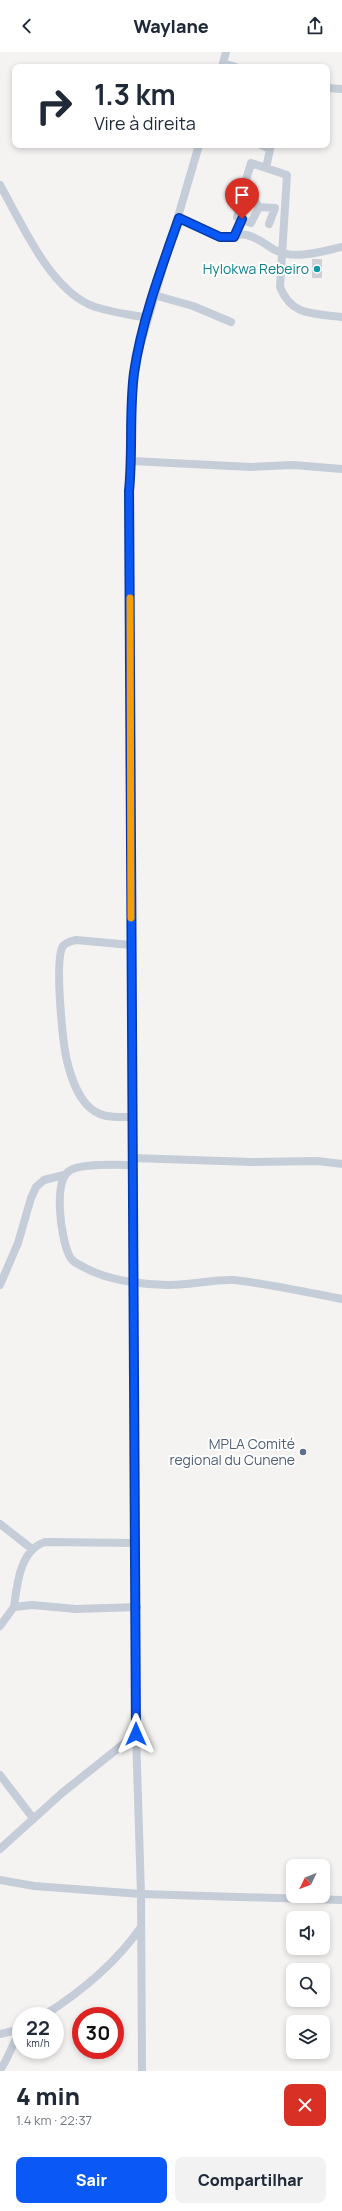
<!DOCTYPE html>
<html lang="pt">
<meta charset="utf-8">
<style>
:root{--surface:#fff;--page:#f2f2f3;--text:#1f2937;--muted:#747a83;--accent:#0a58f6}
body{margin:0;font-family:Manrope,sans-serif;background:var(--page);color:var(--text);height:100vh;display:flex;flex-direction:column;font-size:15px;white-space:nowrap}
*{box-sizing:border-box;margin:0}
p{font-size:13px;color:var(--muted)}
.icon{flex:none;width:22px;height:22px;fill:none;stroke:currentColor;stroke-width:2;stroke-linecap:round;stroke-linejoin:round}
.map{position:relative;height:2019px;overflow:hidden}
.side{display:flex;flex-direction:column;background:var(--surface);flex:1}
.side>*{flex:none}
.hud{position:absolute;left:12px;top:12px;width:318px;height:84px;border-radius:8px;box-shadow:0 2px 6px #0003;background:#fff;color:var(--text);overflow:hidden}
.needle{width:26px;rotate:227deg}
.fabs{position:absolute;left:286px;top:1807px;display:grid;gap:8px}
.fabs a{display:grid;place-items:center;width:44px;height:44px;border-radius:8px;background:var(--surface);box-shadow:0 2px 6px #0003;font-size:20px}
.speed{position:absolute;left:12px;top:1955px;display:flex;gap:8px;font-size:20px;font-weight:700;text-align:center}
.speed>*{display:grid;place-content:center;width:52px;height:52px;border-radius:50%;background:var(--surface);box-shadow:0 2px 6px #0003;line-height:1}
.speed small{font-size:10px;font-weight:400}
.speed .limit{border:6px solid #d22;background:#fff;color:#111}
.pin{position:absolute;display:grid;place-items:center;width:34px;height:34px;color:#fff;margin:-41px -17px;border-radius:50% 50% 50% 0;rotate:-45deg;box-shadow:0 0 4px #0007}
.pin .icon{rotate:45deg}
.me{position:absolute;width:44px;margin:-22px;rotate:0deg;stroke-linejoin:round;filter:drop-shadow(0 0 3px #0008)}
.turn{display:flex;align-items:center;gap:14px;height:84px;padding:0 16px;font-size:18px}
.turn .icon{width:52px;height:52px;stroke-width:2.5}
.turn b{display:block;font-size:28px;line-height:34px}
.round{display:grid;place-items:center;flex:none;width:42px;height:42px;border-radius:8px;background:var(--page)}
.head{display:flex;align-items:center;justify-content:space-between;height:68px;padding:0 16px}
h1{font-size:24px;font-weight:800;line-height:30px}
.cta{display:flex;gap:8px;margin-top:auto;padding:8px 16px}
.cta a{flex:1;height:46px;border-radius:8px;background:var(--accent);color:#fff;font-size:16px;font-weight:800;line-height:46px;text-align:center}
.cta a+a{background:var(--page);color:var(--text)}
header{display:flex;justify-content:space-between;align-items:center;height:52px;padding:0 16px;background:var(--surface);font-size:18px;font-weight:800}
.map>svg:first-child{display:block}
.building{fill:#ced0d8}
.lines{fill:none;stroke-linecap:round;stroke-linejoin:round}
.street{stroke:#c5cdd8;stroke-width:8}
.route-casing{stroke:#0639a0;stroke-width:10}
.route{stroke:#0a58f6;stroke-width:7}
.slow{stroke:#f59e0b;stroke-width:7}
.culture-dot{fill:#0f9aa8;stroke:#fff;stroke-width:1.5}
.service-dot{fill:#5c6f8a;stroke:#fff;stroke-width:1.5}
.labels{text-anchor:middle;stroke-width:4;stroke-linejoin:round;paint-order:stroke}
.culture-label{font-size:14px;fill:#0d838f;stroke:#fff;text-anchor:end}
.service-label{font-size:14px;fill:#4e5e75;stroke:#fff;text-anchor:end}
</style>
<header><svg class="icon" aria-label="back" viewBox="0 0 24 24"><path d="M15 5l-7 7 7 7"/></svg>Waylane<svg class="icon" aria-label="share" viewBox="0 0 24 24"><path d="M12 15V3M7 8l5-5 5 5M5 13v7h14v-7"/></svg></header>
<div class="map">
<svg width="342" height="2019" viewBox="0 0 342 2019">
<rect width="100%" height="100%" fill="#f5f2f2"/>
<path class="building" d="M 312,207 L 322,207 L 322,226 L 312,226 Z"/>
<g class="lines">
<path class="street" d="M 223,11 L 236,15
M 222,15 L 226,0
M 327,36 L 342,37
M 261,93 L 270,97
M 266,116 L 271,93
M 246,128 L 251,111 L 287,123 L 280,235 C 292,265 314,261 342,265
M 0,133 C 21,170 48,233 88,252 C 105,260 129,262 147,266
M 244,145 L 254,147 L 259,155 L 251,171 L 237,165 Z
M 259,155 L 275,156 L 269,172
M 179,166 L 220,185 C 230,186 238,181 247,183 C 259,186 267,194 277,199 C 296,208 323,199 342,195
M 234,185 L 242,167
M 154,243 L 193,254 L 231,270
M 132,409 L 251,415 L 293,413 L 342,417
M 131,893 L 76,888 C 72,889 66,890 63,894 C 54,908 63,992 67,1009 C 71,1025 76,1041 87,1053 C 100,1067 115,1065 132,1065
M 132,1106 L 253,1110 L 318,1109 L 342,1112
M 132,1113 C 117,1113 80,1111 69,1119 C 53,1131 61,1186 69,1203 C 71,1208 75,1211 80,1213 C 107,1230 155,1235 186,1232 C 202,1231 217,1227 234,1228 C 270,1232 306,1240 342,1247
M 0,1233 L 18,1191 L 31,1146 L 36,1135 L 44,1128 L 64,1123
M 0,1472 L 32,1497
M 14,1555 C 17,1532 20,1498 45,1490 L 136,1491
M 0,1574 L 14,1555 L 32,1553 L 76,1557 L 137,1555
M 0,1723 L 33,1766
M 0,1797 L 62,1741 L 136,1682
M 0,1828 L 34,1834 L 141,1842 L 342,1848
M 43,1964 C 81,1940 116,1911 141,1875
M 0,1982 L 21,1977
M 0,2018 C 9,2006 12,1991 21,1979
M 142,2019 L 141,1842 L 136,1682 L 134,1230 L 132,1106 L 130,374 L 135,320 L 138,301 L 199,93"/>
</g>
<g class="lines">
<defs>
<path id="route" d="M 136,1682 L 129,439 C 133,400 129,360 134,321 C 141,271 162,214 179,166 L 220,185 L 234,185 L 242,167"/>
</defs>
<use href="#route" class="route-casing"/>
<use href="#route" class="route"/>
<path class="slow" d="M 130,546 L 131,866"/>
</g>
<circle class="culture-dot" cx="317" cy="217" r="4"/>
<circle class="service-dot" cx="303" cy="1400" r="4"/>
<g class="labels">
<g class="culture-label">
<text x="309" y="222">Hylokwa Rebeiro</text>
</g>
<g class="service-label">
<text x="295" y="1397">MPLA Comité<tspan x="295" dy="16">regional du Cunene</tspan></text>
</g>
</g>
</svg>
<div class="fabs">
<a><svg class="needle" viewBox="-14 -14 28 28"><path d="M0-13l5 13h-10z" fill="#e53935"/><path d="M0 13l5-13h-10z" fill="#747a83"/></svg></a>
<a><svg class="icon" aria-label="sound" viewBox="0 0 24 24"><path d="M4 9h4l5-4v14l-5-4H4zM17 9q2 3 0 6"/></svg></a>
<a><svg class="icon" aria-label="search" viewBox="0 0 24 24"><circle cx="10" cy="10" r="6"/><path d="M15 15l6 6"/></svg></a>
<a><svg class="icon" aria-label="layers" viewBox="0 0 24 24"><path d="M12 4l9 5-9 5-9-5zM3 14l9 5 9-5"/></svg></a>
</div>
<div class="speed"><div>22<small>km/h</small></div><div class="limit">30</div></div>
<div class="pin" style="left:242px;top:167px;background:#d93025"><svg class="icon" aria-label="arrive" viewBox="0 0 24 24"><path d="M6 21V4h12l-3 4 3 4H6"/></svg></div>
<svg class="me" style="left:136px;top:1682px" viewBox="-20 -20 40 40"><path d="M0-17L14 15 0 8-14 15z" fill="#0a58f6" stroke="#fff" stroke-width="4"/></svg>
<div class="hud">
<div class="turn"><svg class="icon" aria-label="right" viewBox="0 0 24 24"><path d="M7 20v-9h11M14 6l5 5-5 5"/></svg><div><b>1.3 km</b>Vire à direita</div></div>
</div>
</div>
<section class="side">
<div class="head"><div><h1>4 min</h1><p>1.4 km · 22:37</p></div><a class="round" style="background:#d93025;color:#fff"><svg class="icon" aria-label="close" viewBox="0 0 24 24"><path d="M6 6l12 12M18 6L6 18"/></svg></a></div>
<div class="cta"><a>Sair</a><a>Compartilhar</a></div>
</section>
